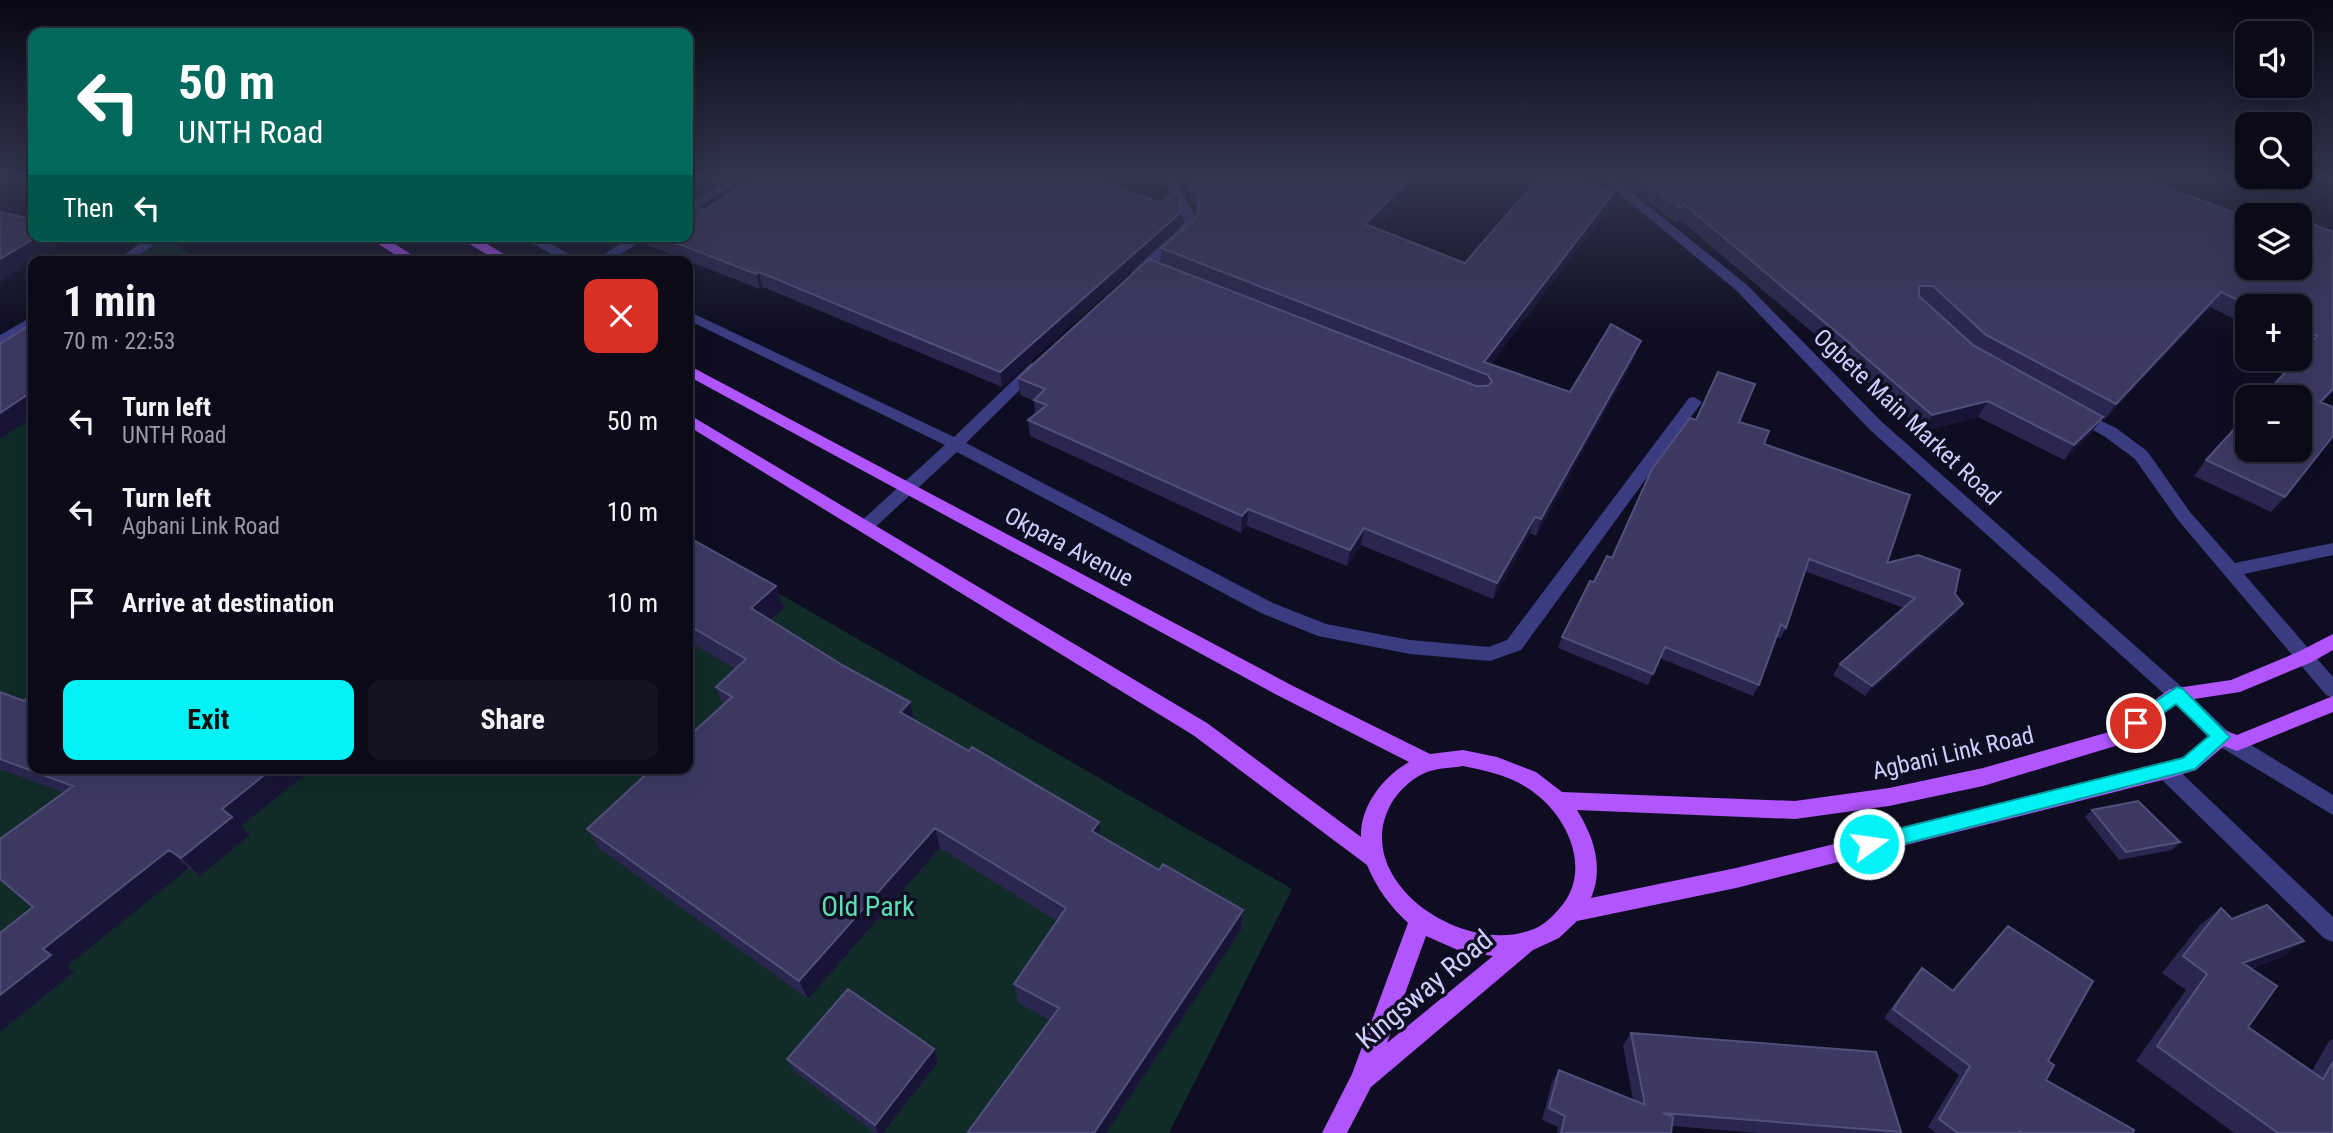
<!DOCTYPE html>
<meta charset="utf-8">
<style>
:root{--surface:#0b0a19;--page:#141322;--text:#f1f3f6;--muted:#9a9aa2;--line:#2b2b38;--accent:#02f2f6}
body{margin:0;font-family:"Roboto Condensed",sans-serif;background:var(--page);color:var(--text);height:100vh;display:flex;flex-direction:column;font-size:26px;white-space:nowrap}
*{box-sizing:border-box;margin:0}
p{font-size:23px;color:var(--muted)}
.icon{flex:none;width:38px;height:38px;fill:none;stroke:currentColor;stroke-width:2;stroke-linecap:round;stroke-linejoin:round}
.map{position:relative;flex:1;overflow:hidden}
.side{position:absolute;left:28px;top:256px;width:665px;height:518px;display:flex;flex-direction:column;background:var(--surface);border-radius:14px;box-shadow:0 7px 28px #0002,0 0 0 2px var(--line)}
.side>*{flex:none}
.hud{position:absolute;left:28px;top:28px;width:665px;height:214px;border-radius:14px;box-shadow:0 7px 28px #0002,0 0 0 2px var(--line);background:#00695c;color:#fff;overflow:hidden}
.tools{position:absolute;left:2235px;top:21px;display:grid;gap:14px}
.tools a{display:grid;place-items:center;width:77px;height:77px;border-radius:14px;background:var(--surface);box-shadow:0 7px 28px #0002,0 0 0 2px var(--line);font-size:35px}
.pin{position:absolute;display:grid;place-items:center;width:60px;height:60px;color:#fff;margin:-30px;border:4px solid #fff;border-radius:50%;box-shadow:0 2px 7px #0007}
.me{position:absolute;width:77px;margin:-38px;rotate:76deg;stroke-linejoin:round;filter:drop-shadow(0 0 5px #0008)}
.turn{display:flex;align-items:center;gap:24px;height:147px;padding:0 35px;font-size:32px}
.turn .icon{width:91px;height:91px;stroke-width:2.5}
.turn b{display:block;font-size:49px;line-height:60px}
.then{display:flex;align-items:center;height:66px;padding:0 35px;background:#0003;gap:14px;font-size:26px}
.round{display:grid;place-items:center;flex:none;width:74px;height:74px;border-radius:14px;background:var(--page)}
.summary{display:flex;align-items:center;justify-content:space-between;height:119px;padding:0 35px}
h1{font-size:42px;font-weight:700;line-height:52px}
.primary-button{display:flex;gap:14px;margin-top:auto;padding:14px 35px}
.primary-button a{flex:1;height:80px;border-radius:14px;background:var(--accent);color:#111;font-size:28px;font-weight:700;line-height:80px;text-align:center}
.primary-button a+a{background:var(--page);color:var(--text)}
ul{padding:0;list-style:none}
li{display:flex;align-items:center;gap:21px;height:91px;padding:0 35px}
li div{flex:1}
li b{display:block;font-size:26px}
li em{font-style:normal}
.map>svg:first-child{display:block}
.green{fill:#102b28}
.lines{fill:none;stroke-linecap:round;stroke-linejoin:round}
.minor{fill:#393c80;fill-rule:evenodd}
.tertiary{fill:#393c80;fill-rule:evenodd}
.primary{fill:#b156fe;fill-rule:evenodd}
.wall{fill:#2a264f}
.shaded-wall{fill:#181435}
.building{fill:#3c3862;stroke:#534f7b;stroke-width:2}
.route{fill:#02f2f6;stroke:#019da0;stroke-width:2}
.labels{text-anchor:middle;stroke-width:7;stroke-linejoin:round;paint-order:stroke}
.street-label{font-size:24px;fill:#cfceff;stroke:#0f0d21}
.near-park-label{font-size:28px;fill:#5bdeb2;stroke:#0f0d21}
.near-street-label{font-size:28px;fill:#cfceff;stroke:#0f0d21}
</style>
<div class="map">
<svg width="2333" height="1133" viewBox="0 0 2333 1133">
<rect width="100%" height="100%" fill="#0f0d21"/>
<path class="green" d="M 160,236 L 202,261 L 122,261 Z
M 33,320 L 33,768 L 688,768 L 688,541 L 1292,889 L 1169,1133 L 0,1133 L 0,342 Z"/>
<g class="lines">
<path class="minor" d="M 736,176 L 750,176 L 688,213 L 688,204 Z
M 1166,176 L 1178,176 C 1177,195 1195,206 1198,224 L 1142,278 L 1132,278 L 1132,272 L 1184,223 C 1181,206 1165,194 1166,176 Z
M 150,236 L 165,236 L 132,261 L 116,261 Z
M 519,236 L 536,236 L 582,261 L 564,261 Z
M 632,236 L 648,236 L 611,261 L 594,261 Z
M 688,311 L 954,437 L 1031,363 L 1041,363 L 1043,366 L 1041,369 L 966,443 L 1273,603 L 1326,624 L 1410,640 L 1489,647 L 1507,640 L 1689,398 L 1694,397 L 1702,402 L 1521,650 L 1490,661 L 1410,654 L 1318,636 L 1261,613 L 957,452 L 871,531 L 859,531 L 857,527 L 859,523 L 945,445 L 688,320 Z
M 33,316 L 33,326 L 0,346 L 0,335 Z
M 2076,409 L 2116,428 L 2147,451 L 2190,512 L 2235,563 L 2333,543 L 2333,555 L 2244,574 L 2333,677 L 2333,698 L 2326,695 L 2178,520 L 2135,459 L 2104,436 L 2070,418 L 2068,414 Z
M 2177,686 L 2184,689 L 2228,731 L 2333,795 L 2333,815 L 2214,743 L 2170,699 L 2167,694 L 2170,689 Z
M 2166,763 L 2173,765 L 2333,917 L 2333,942 L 2325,939 L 2159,777 L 2156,771 L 2159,765 Z"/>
<path class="tertiary" d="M 1598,176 L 1611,176 L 1747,285 L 1882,422 L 2184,689 L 2187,694 L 2184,699 L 2177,702 L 2170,699 L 1870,430 L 1737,291 Z"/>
<path class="primary" d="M 366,236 L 382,236 L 422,261 L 405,261 Z
M 456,236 L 473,236 L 516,261 L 498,261 Z
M 688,365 L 1293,686 L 1430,754 L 1463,750 L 1497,757 L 1536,772 L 1562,792 L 1795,801 L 1889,788 L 1983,768 L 2109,732 L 2170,689 L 2231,680 L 2298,652 L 2333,634 L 2333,650 L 2312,662 L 2240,692 L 2181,701 L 2122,744 L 1983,786 L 1889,806 L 1795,819 L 1577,810 C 1594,837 1604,868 1591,898 L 1736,868 L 2166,763 L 2183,758 L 2214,731 L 2221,729 L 2237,735 L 2333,696 L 2333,712 L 2237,751 L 2224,746 L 2196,770 L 2166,779 L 1736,888 L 1577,921 L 1559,938 L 1533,950 L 1371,1087 L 1347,1133 L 1322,1133 L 1352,1074 L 1408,923 C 1390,906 1377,889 1367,865 L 1193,735 L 688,426 L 688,414 L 1207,723 L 1361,837 C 1360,806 1383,777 1409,762 L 1279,696 L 688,376 ZM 1463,766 C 1488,771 1511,776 1532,791 C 1569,817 1593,872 1559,909 C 1552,917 1544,925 1534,929 C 1461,959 1344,876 1394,799 C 1402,788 1414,777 1427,772 C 1438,768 1451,768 1463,766 ZM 1426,936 L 1460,951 L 1493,956 L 1387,1043 Z"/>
</g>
<path class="wall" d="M 1194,176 L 1423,176 L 1422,179 L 1375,228 L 1465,263 L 1609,208 L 1490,365 L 1570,392 L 1635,357 L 1536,536 L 1530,533 L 1493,599 L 1361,545 L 1347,566 L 1247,526 L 1241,533 L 1030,436 L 1028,420 L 1035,414 L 1034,401 L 1020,395 L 1018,378 L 1161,264 L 1161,248 L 1196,218 L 1198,209 L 1188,196 L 1188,180 Z
M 1612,176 L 2136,176 L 2238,214 L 2333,232 L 2322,403 L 2285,497 L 2271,512 L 2194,476 L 2206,460 L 2304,351 L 2300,349 L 2300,306 L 2247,306 L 2247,325 L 2210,307 L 2105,419 L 2102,418 L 2092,432 L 2064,460 L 1978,417 L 1923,431 L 1844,361 L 1845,360 L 1679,219 L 1676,223 Z
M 704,210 L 1181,215 L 1180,228 L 1002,387 L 763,287 L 760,289 L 647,245 L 644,236 L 688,236 Z
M 1696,420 L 1739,422 L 1764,444 L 1887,563 L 1955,594 L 1956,615 L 1865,696 L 1833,675 L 1840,664 L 1904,608 L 1805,571 L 1786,628 L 1780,639 L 1776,636 L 1759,685 L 1753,696 L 1660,658 L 1648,685 L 1558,648 L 1562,637 L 1594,582 L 1612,558 Z
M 688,537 L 776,586 L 784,608 L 771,620 L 914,720 L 1099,822 L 1100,836 L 1159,870 L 1243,910 L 1241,930 L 1106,1133 L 968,1133 L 1050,1020 L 1018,1003 L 1014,984 L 1057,921 L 940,848 L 808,999 L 600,849 L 587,829 L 723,705 L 716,687 L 735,669 L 688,641 Z
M 0,692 L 33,768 L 312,769 L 241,826 L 250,835 L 200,876 L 189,868 L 67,966 L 74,972 L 0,1032 L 0,933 L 33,907 L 64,793 L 0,769 Z
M 2092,810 L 2180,842 L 2172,850 L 2119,860 L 2085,817 Z
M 2221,908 L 2232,919 L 2304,941 L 2281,957 L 2251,969 L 2248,1027 L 2312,1071 L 2329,1041 L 2333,1039 L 2333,1133 L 2234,1133 L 2136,1061 L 2186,990 L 2162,973 L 2200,925 Z
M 2008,926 L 2048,1061 L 2046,1080 L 2133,1133 L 1936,1133 L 1928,1127 L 1959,1075 L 1884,1018 L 1913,978 L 1922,968 L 1952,990 L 1998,936 Z
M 1631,1033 L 1901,1132 L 1900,1133 L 1758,1133 L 1672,1126 L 1671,1133 L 1557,1133 L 1558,1127 L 1542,1120 L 1552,1082 L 1559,1070 L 1633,1100 L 1623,1045 Z
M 934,1049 L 938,1062 L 883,1133 L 875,1133 L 794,1071 L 787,1059 Z"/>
<path class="shaded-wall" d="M 1413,176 L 1423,176 L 1422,179 L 1363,240 L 1365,224 Z
M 1614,192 L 1609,208 L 1484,374 L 1484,362 Z
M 1181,200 L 1180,228 L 1002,387 L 1000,372 Z
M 38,236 L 66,236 L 68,240 L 0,282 L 0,259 Z
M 759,272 L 763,287 L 760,289 L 756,274 Z
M 2221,292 L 2210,307 L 2105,419 L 2116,404 Z
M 1641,341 L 1635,357 L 1536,536 L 1541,519 Z
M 2333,389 L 2333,392 L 2307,417 L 2320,402 Z
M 33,391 L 33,417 L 0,439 L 0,413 Z
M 1988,401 L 1978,417 L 1923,431 L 1932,415 Z
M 2103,417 L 2092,432 L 2064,460 L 2074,445 Z
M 1248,509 L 1247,526 L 1241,533 L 1242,516 Z
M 1535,517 L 1530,533 L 1493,599 L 1497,583 Z
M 1364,528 L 1361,545 L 1347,566 L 1350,550 Z
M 776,586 L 784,608 L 759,630 L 751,608 Z
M 1963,604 L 1956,615 L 1865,696 L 1872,686 Z
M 910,702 L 915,723 L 900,712 Z
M 273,768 L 312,769 L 241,826 L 250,835 L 200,876 L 181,858 L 222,809 Z
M 1099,822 L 1101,842 L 1092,831 Z
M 935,828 L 940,848 L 808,999 L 799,981 Z
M 169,850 L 189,868 L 67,966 L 74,972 L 0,1032 L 0,995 L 43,949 Z
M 1243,910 L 1241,930 L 1106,1133 L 1094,1133 Z
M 2304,941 L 2281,957 L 2221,980 L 2243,963 Z
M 934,1049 L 938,1062 L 883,1133 L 878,1133 L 875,1125 Z"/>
<path class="building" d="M 756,176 L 1089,176 L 1161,203 L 1175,191 L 1181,200 L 1180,213 L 1000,372 L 759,272 L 756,274 L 658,236 L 688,236 L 688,203 L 704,210 Z
M 1194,176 L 1413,176 L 1365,224 L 1465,263 L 1540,176 L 1570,176 L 1614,192 L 1484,362 L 1570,392 L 1611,324 L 1641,341 L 1541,519 L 1535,517 L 1497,583 L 1364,528 L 1350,550 L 1248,509 L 1242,516 L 1028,420 L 1047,405 L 1034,400 L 1045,389 L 1018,378 L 1149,259 L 1476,386 L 1487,386 L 1492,382 L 1488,375 L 1161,248 L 1196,218 L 1200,197 L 1188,180 Z
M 1636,176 L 2136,176 L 2238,214 L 2253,202 L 2289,215 L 2247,215 L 2247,268 L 2300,268 L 2300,219 L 2333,232 L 2333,389 L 2320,402 L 2333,407 L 2333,436 L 2285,497 L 2206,460 L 2247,415 L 2247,450 L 2300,450 L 2300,397 L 2263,397 L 2297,359 L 2300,359 L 2300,356 L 2317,336 L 2300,328 L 2300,306 L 2251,306 L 2221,292 L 2116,404 L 1986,335 L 1933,286 L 1919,286 L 1919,296 L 1973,345 L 2103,417 L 2074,445 L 1988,401 L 1932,415 L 1852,346 L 1854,347 L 1684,204 L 1681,208 Z
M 0,212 L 33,219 L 33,236 L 38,236 L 0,259 Z
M 33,323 L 33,391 L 0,413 L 0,344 Z
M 1718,372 L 1755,384 L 1739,422 L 1769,431 L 1764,444 L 1910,495 L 1887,563 L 1918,555 L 1960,570 L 1955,594 L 1963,604 L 1872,686 L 1840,664 L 1915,598 L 1809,559 L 1786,628 L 1781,624 L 1759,685 L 1665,647 L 1653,674 L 1562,637 L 1590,581 L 1594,582 L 1607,556 L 1612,558 L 1652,469 L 1690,418 L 1696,420 Z
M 688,537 L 776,586 L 751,608 L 842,665 L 910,702 L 900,712 L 969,751 L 972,747 L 1099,822 L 1092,831 L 1159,870 L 1163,864 L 1243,910 L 1094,1133 L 969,1133 L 968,1132 L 1059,1008 L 1014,984 L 1066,908 L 935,828 L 799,981 L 587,829 L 653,768 L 688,768 L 688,737 L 732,697 L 716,687 L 746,659 L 688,625 Z
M 0,692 L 24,701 L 28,697 L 33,699 L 33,768 L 273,768 L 222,809 L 232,817 L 181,858 L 169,850 L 43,949 L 51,955 L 0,995 L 0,933 L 33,907 L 0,879 L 0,839 L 73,786 L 0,759 Z
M 2138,801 L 2180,842 L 2126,852 L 2092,810 Z
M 2267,905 L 2304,941 L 2243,963 L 2277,986 L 2248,1027 L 2323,1079 L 2333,1062 L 2333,1133 L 2278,1133 L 2157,1046 L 2207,974 L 2183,956 L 2221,908 L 2232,919 Z
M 2008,926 L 2093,981 L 2048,1061 L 2054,1065 L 2046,1080 L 2134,1130 L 2133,1133 L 2023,1133 L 2019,1131 L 2018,1133 L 1958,1133 L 1939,1119 L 1970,1066 L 1893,1009 L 1922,968 L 1953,991 Z
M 848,989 L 934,1049 L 875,1125 L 787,1059 Z
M 1631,1033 L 1876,1052 L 1901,1132 L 1663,1113 L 1673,1117 L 1671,1133 L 1561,1133 L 1565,1116 L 1549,1108 L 1559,1070 L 1645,1105 Z"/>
<linearGradient id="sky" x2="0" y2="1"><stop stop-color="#080712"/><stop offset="0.53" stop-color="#31354e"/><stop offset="1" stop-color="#31354e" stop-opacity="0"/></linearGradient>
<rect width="2333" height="334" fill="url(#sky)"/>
<path class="route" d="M 2177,687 L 2183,689 L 2230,737 L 2195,769 L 1869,853 L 1863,850 L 1860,844 L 1863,838 L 1869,836 L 2183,758 L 2209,736 L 2176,704 L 2142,728 L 2136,730 L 2127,723 L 2130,718 Z"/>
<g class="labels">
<g class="street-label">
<text transform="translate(1907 417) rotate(43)" y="8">Ogbete Main Market Road</text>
<text transform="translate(1069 547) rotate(28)" y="8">Okpara Avenue</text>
<text transform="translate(1953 753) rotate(-13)" y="8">Agbani Link Road</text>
</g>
<g class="near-park-label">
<text x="868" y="916">Old Park</text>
</g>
<g class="near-street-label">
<text transform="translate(1424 989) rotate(-40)" y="10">Kingsway Road</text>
</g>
</g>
</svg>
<div class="tools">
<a><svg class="icon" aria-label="sound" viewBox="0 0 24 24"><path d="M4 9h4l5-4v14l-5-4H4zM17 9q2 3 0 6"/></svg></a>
<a><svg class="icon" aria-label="search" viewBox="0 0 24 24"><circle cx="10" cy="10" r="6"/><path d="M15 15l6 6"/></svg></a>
<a><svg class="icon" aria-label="layers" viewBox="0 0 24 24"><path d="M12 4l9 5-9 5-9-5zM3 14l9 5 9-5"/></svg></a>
<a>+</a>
<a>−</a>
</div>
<div class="pin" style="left:2136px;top:723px;background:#d93025"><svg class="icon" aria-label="arrive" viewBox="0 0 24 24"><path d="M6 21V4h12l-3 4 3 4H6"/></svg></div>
<svg class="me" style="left:1869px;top:844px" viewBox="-20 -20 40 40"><circle r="17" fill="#02f2f6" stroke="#fff" stroke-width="3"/><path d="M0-11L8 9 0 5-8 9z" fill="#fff"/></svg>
<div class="hud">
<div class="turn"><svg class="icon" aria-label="left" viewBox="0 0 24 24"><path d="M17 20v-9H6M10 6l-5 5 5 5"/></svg><div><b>50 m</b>UNTH Road</div></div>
<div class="then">Then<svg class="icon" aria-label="left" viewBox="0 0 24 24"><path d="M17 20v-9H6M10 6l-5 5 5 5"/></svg></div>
</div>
<section class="side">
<div class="summary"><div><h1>1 min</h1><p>70 m · 22:53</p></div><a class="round" style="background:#d93025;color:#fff"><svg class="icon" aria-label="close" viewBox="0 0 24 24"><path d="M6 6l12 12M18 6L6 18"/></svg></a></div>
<ul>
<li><svg class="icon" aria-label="left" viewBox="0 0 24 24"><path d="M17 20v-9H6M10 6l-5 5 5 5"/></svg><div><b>Turn left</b><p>UNTH Road</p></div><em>50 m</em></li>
<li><svg class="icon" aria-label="left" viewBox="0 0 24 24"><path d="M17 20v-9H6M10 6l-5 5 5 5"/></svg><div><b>Turn left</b><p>Agbani Link Road</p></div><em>10 m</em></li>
<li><svg class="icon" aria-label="arrive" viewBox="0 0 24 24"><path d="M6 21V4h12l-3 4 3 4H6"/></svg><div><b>Arrive at destination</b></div><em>10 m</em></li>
</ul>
<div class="primary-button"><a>Exit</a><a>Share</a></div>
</section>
</div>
